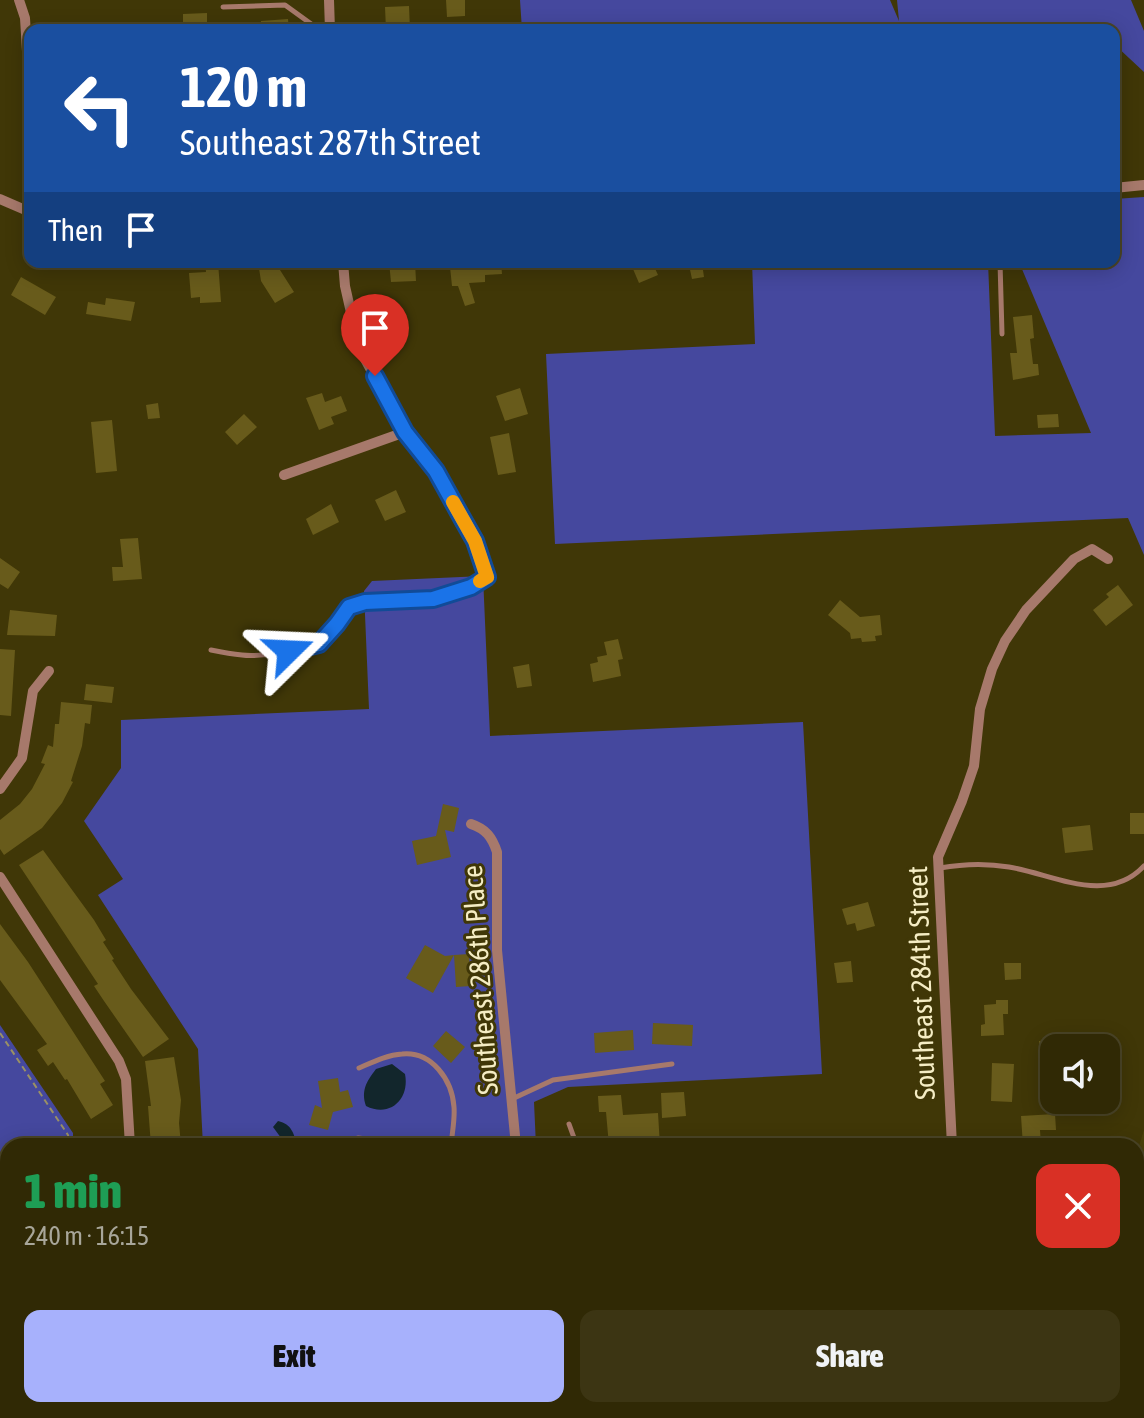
<!DOCTYPE html>
<meta charset="utf-8">
<style>
:root{--surface:#302905;--page:#3c3513;--text:#f1f3f6;--muted:#a8a69a;--line:#4b4527;--accent:#a7b1fc}
body{margin:0;font-family:"Asap Condensed",sans-serif;background:var(--page);color:var(--text);height:100vh;display:flex;flex-direction:column;font-size:30px;white-space:nowrap}
*{box-sizing:border-box;margin:0}
p{font-size:26px;color:var(--muted)}
.icon{flex:none;width:44px;height:44px;fill:none;stroke:currentColor;stroke-width:2;stroke-linecap:round;stroke-linejoin:round}
.map{position:relative;flex:1;overflow:hidden}
.panel{position:absolute;left:0px;top:1138px;width:1144px;height:280px;display:flex;flex-direction:column;background:var(--surface);border-radius:24px 24px 0 0;box-shadow:0 4px 20px #0003,0 0 0 2px var(--line)}
.panel>*{flex:none}
.banner{position:absolute;left:24px;top:24px;width:1096px;height:244px;border-radius:16px;box-shadow:0 4px 20px #0003,0 0 0 2px var(--line);background:#1a4fa0;color:#fff;overflow:hidden}
.buttons{position:absolute;left:1040px;top:1034px;display:grid;gap:16px}
.buttons a{display:grid;place-items:center;width:80px;height:80px;border-radius:16px;background:var(--surface);box-shadow:0 4px 20px #0003,0 0 0 2px var(--line);font-size:40px}
.pin{position:absolute;display:grid;place-items:center;width:68px;height:68px;color:#fff;margin:-82px -34px;border-radius:50% 50% 50% 0;rotate:-45deg;box-shadow:0 0 8px #0007}
.pin .icon{rotate:45deg}
.me{position:absolute;width:88px;margin:-44px;rotate:69deg;stroke-linejoin:round;filter:drop-shadow(0 0 6px #0008)}
.turn{display:flex;align-items:center;gap:28px;height:168px;padding:0 24px;font-size:36px}
.turn .icon{width:104px;height:104px;stroke-width:2.5}
.turn b{display:block;font-size:56px;line-height:68px}
.then{display:flex;align-items:center;height:76px;padding:0 24px;background:#0003;gap:16px;font-size:30px}
.round{display:grid;place-items:center;flex:none;width:84px;height:84px;border-radius:16px;background:var(--page)}
.head{display:flex;align-items:center;justify-content:space-between;height:136px;padding:0 24px}
h1{font-size:48px;font-weight:800;line-height:60px;color:#1e9e55}
.button{display:flex;gap:16px;margin-top:auto;padding:16px 24px}
.button a{flex:1;height:92px;border-radius:16px;background:var(--accent);color:#111;font-size:32px;font-weight:800;line-height:92px;text-align:center}
.button a+a{background:var(--page);color:var(--text)}
.map>svg:first-child{display:block}
.built{fill:#4a410b}
.green{fill:#45489e}
.water{fill:#12262c}
.lines{fill:none;stroke-linecap:round;stroke-linejoin:round}
.stream{stroke:#12262c;stroke-width:4}
.building{fill:#685b1b}
.path{stroke:#9a9165;stroke-width:2;stroke-dasharray:6 4;stroke-linecap:butt}
.lane{stroke:#a7796b;stroke-width:5}
.street{stroke:#a7796b;stroke-width:10}
.secondary{stroke:#e79d86;stroke-width:14}
.rail{stroke:#ddd5ab;stroke-width:4;stroke-dasharray:10 10;stroke-linecap:butt}
.route-casing{stroke:#114b97;stroke-width:20}
.route{stroke:#1a73e8;stroke-width:14}
.slow{stroke:#f59e0b;stroke-width:14}
.labels{text-anchor:middle;stroke-width:6;stroke-linejoin:round;paint-order:stroke}
.street-label{font-size:28px;fill:#f5edc4;stroke:#403707}
</style>
<div class="map">
<svg width="1144" height="1418" viewBox="0 0 1144 1418">
<rect width="100%" height="100%" fill="#403707"/>
<path class="built" d="M 1144,1130 L 1144,1226 L 1136,1256 L 1136,1155 Z"/>
<path class="green" d="M 520,0 L 890,0 L 899,21 L 897,0 L 1131,0 L 1144,31 L 1144,72 L 1114,44 L 1114,30 L 1098,30 L 1091,24 L 901,25 L 902,30 L 522,30 Z
M 1144,197 L 1144,555 L 1128,518 L 555,544 L 546,354 L 755,344 L 752,262 L 988,262 L 995,436 L 1091,433 L 1019,262 L 1114,262 L 1114,199 Z
M 483,576 L 490,736 L 803,722 L 822,1074 L 568,1087 L 534,1102 L 536,1146 L 203,1146 L 198,1049 L 98,895 L 123,879 L 84,821 L 121,768 L 121,720 L 369,709 L 364,591 L 372,581 Z
M 0,1025 L 73,1133 L 73,1146 L 8,1146 L 8,1333 L 0,1333 Z
M 1136,1362 L 1144,1363 L 1144,1412 L 1103,1414 L 1104,1410 L 1136,1410 Z
M 69,1410 L 202,1410 L 203,1418 L 74,1418 Z
M 237,1410 L 1055,1410 L 1053,1418 L 237,1418 Z"/>
<path class="water" d="M 392,1064 L 405,1074 C 410,1099 390,1118 366,1106 C 361,1091 366,1082 376,1069 Z
M 278,1121 C 292,1124 294,1134 297,1146 L 287,1146 L 273,1127 Z"/>
<g class="lines">
<path class="stream" d="M 519,1410 L 527,1418"/>
</g>
<path class="building" d="M 446,0 L 465,0 L 465,16 L 447,17 Z
M 409,6 L 410,30 L 386,30 L 385,7 Z
M 207,13 L 207,30 L 183,30 L 183,14 Z
M 288,19 L 289,30 L 261,30 L 261,21 Z
M 205,262 L 218,262 L 221,302 L 200,303 L 200,297 L 191,298 L 189,273 L 206,272 Z
M 258,262 L 279,262 L 280,270 L 294,292 L 275,303 L 261,281 Z
M 389,262 L 415,262 L 416,281 L 391,282 Z
M 468,262 L 501,262 L 502,274 L 485,275 L 485,282 L 469,283 L 475,303 L 465,306 L 458,286 L 452,286 L 450,267 L 468,264 Z
M 630,262 L 652,262 L 658,275 L 639,283 Z
M 702,263 L 704,277 L 692,279 L 689,265 Z
M 21,277 L 56,297 L 45,315 L 11,295 Z
M 106,298 L 135,302 L 131,321 L 86,314 L 88,302 L 105,305 Z
M 1032,315 L 1034,338 L 1030,339 L 1033,364 L 1038,364 L 1039,375 L 1013,380 L 1010,353 L 1017,353 L 1013,317 Z
M 520,388 L 528,414 L 505,421 L 496,396 Z
M 322,393 L 325,402 L 341,396 L 347,411 L 331,417 L 334,424 L 319,430 L 306,398 Z
M 158,403 L 160,418 L 148,419 L 146,405 Z
M 244,414 L 257,427 L 237,445 L 225,432 Z
M 1058,414 L 1059,427 L 1038,428 L 1037,415 Z
M 112,420 L 117,471 L 96,473 L 91,422 Z
M 509,433 L 516,472 L 498,475 L 490,437 Z
M 396,490 L 406,512 L 385,521 L 375,500 Z
M 331,504 L 339,522 L 313,535 L 306,519 Z
M 138,538 L 142,579 L 113,581 L 112,567 L 123,567 L 120,539 Z
M 0,558 L 20,572 L 8,589 L 0,584 Z
M 1118,585 L 1133,605 L 1106,626 L 1093,610 L 1109,597 L 1106,594 Z
M 840,600 L 860,617 L 880,615 L 882,635 L 875,636 L 876,641 L 862,642 L 861,638 L 851,639 L 850,633 L 828,615 Z
M 10,610 L 57,615 L 55,636 L 7,635 Z
M 618,639 L 623,659 L 618,660 L 621,676 L 593,682 L 590,664 L 598,662 L 597,657 L 607,655 L 604,642 Z
M 0,649 L 15,650 L 11,716 L 0,715 Z
M 529,664 L 532,686 L 517,688 L 513,667 Z
M 86,684 L 114,687 L 112,703 L 84,700 Z
M 61,702 L 92,705 L 90,724 L 85,723 L 82,746 L 71,781 L 73,782 L 62,803 L 42,828 L 4,855 L 0,849 L 0,820 L 20,804 L 32,789 L 45,764 L 41,763 L 48,745 L 53,747 L 55,724 L 59,724 Z
M 443,804 L 459,808 L 454,832 L 445,830 L 451,857 L 417,865 L 412,841 L 436,836 Z
M 1130,813 L 1144,813 L 1144,834 L 1130,834 Z
M 1090,825 L 1093,850 L 1065,853 L 1062,828 Z
M 43,850 L 94,920 L 106,940 L 103,942 L 114,959 L 112,960 L 131,989 L 169,1039 L 143,1057 L 104,1001 L 94,986 L 98,984 L 19,865 Z
M 868,902 L 875,926 L 857,931 L 855,923 L 847,925 L 842,909 Z
M 0,924 L 28,962 L 105,1081 L 100,1084 L 113,1105 L 91,1119 L 67,1079 L 65,1080 L 53,1062 L 48,1066 L 37,1050 L 47,1044 L 0,980 Z
M 425,945 L 445,956 L 454,955 L 433,993 L 406,978 Z
M 469,954 L 471,986 L 456,987 L 454,955 Z
M 851,961 L 853,982 L 837,983 L 834,963 Z
M 1004,963 L 1021,963 L 1021,979 L 1005,980 Z
M 996,1000 L 1008,1000 L 1008,1014 L 1003,1014 L 1004,1035 L 981,1036 L 981,1025 L 985,1024 L 984,1005 L 996,1004 Z
M 653,1023 L 693,1025 L 692,1046 L 652,1044 Z
M 633,1030 L 634,1050 L 595,1053 L 594,1033 Z
M 446,1031 L 465,1047 L 451,1063 L 433,1046 Z
M 1054,1040 L 1054,1057 L 1040,1058 L 1039,1041 Z
M 174,1057 L 181,1100 L 179,1123 L 181,1145 L 151,1146 L 148,1106 L 151,1106 L 145,1061 Z
M 992,1063 L 1014,1064 L 1012,1102 L 991,1101 Z
M 338,1078 L 340,1092 L 348,1090 L 353,1107 L 333,1112 L 328,1130 L 309,1125 L 315,1105 L 322,1108 L 318,1081 Z
M 684,1092 L 686,1116 L 662,1118 L 661,1093 Z
M 621,1095 L 623,1115 L 658,1113 L 660,1146 L 609,1146 L 606,1112 L 599,1112 L 598,1096 Z
M 1055,1114 L 1056,1130 L 1040,1130 L 1041,1145 L 1023,1146 L 1021,1116 Z"/>
<g class="lines">
<path class="path" d="M 0,1033 L 68,1135 L 70,1146"/>
<path class="lane" d="M 223,7 L 285,5 L 314,26 L 330,30
M 1000,262 L 1002,334
M 211,650 C 221,652 232,654 242,655 C 258,657 309,651 321,642 C 339,629 342,606 366,602 C 412,594 441,606 485,578
M 940,868 C 962,864 986,863 1009,867 C 1053,874 1107,906 1144,866
M 359,1068 C 373,1062 387,1055 402,1054 C 432,1051 452,1080 454,1107 C 455,1120 452,1133 451,1146
M 512,1099 L 553,1080 L 672,1064
M 569,1124 L 577,1146
M 358,1138 L 423,1146"/>
<path class="street" d="M 19,0 L 25,18 L 30,101
M 329,0 L 330,30
M 1114,188 L 1144,185
M 0,199 L 30,212
M 343,262 L 345,286 L 359,348 L 405,432 L 436,471 L 475,541 L 487,577
M 284,475 L 405,432
M 0,789 L 22,758 L 33,691 L 49,671
M 471,824 C 486,829 492,837 497,852 L 497,950 L 516,1146
M 0,877 L 119,1061 L 126,1079 L 130,1146
M 952,1146 L 938,857 L 962,801 L 974,766 L 980,709 L 992,669 L 1005,641 L 1026,610 L 1074,559 L 1092,549 L 1108,559
M 0,1267 L 8,1266"/>
<path class="secondary" d="M 1136,1342 L 1144,1342
M 0,1353 L 8,1353
M 217,1410 L 218,1418"/>
<path class="rail" d="M 1136,1190 L 1144,1163
M 1069,1418 L 1071,1410"/>
</g>
<g class="lines">
<defs>
<path id="route" d="M 289,651 L 319,644 L 337,624 L 349,607 L 365,602 L 433,599 L 471,587 L 487,577 L 475,541 L 462,518 L 436,471 L 405,432 L 375,376"/>
</defs>
<use href="#route" class="route-casing"/>
<use href="#route" class="route"/>
<path class="slow" d="M 453,502 L 475,541 L 487,577 L 480,581"/>
</g>
<g class="labels">
<g class="street-label">
<text transform="translate(480 980) rotate(-94)" y="10">Southeast 286th Place</text>
<text transform="translate(921 983) rotate(-92)" y="10">Southeast 284th Street</text>
</g>
</g>
</svg>
<div class="buttons">
<a><svg class="icon" aria-label="sound" viewBox="0 0 24 24"><path d="M4 9h4l5-4v14l-5-4H4zM17 9q2 3 0 6"/></svg></a>
</div>
<div class="pin" style="left:375px;top:376px;background:#d93025"><svg class="icon" aria-label="arrive" viewBox="0 0 24 24"><path d="M6 21V4h12l-3 4 3 4H6"/></svg></div>
<svg class="me" style="left:289px;top:651px" viewBox="-20 -20 40 40"><path d="M0-17L14 15 0 8-14 15z" fill="#1a73e8" stroke="#fff" stroke-width="4"/></svg>
<div class="banner">
<div class="turn"><svg class="icon" aria-label="left" viewBox="0 0 24 24"><path d="M17 20v-9H6M10 6l-5 5 5 5"/></svg><div><b>120 m</b>Southeast 287th Street</div></div>
<div class="then">Then<svg class="icon" aria-label="arrive" viewBox="0 0 24 24"><path d="M6 21V4h12l-3 4 3 4H6"/></svg></div>
</div>
<section class="panel">
<div class="head"><div><h1>1 min</h1><p>240 m · 16:15</p></div><a class="round" style="background:#d93025;color:#fff"><svg class="icon" aria-label="close" viewBox="0 0 24 24"><path d="M6 6l12 12M18 6L6 18"/></svg></a></div>
<div class="button"><a>Exit</a><a>Share</a></div>
</section>
</div>
